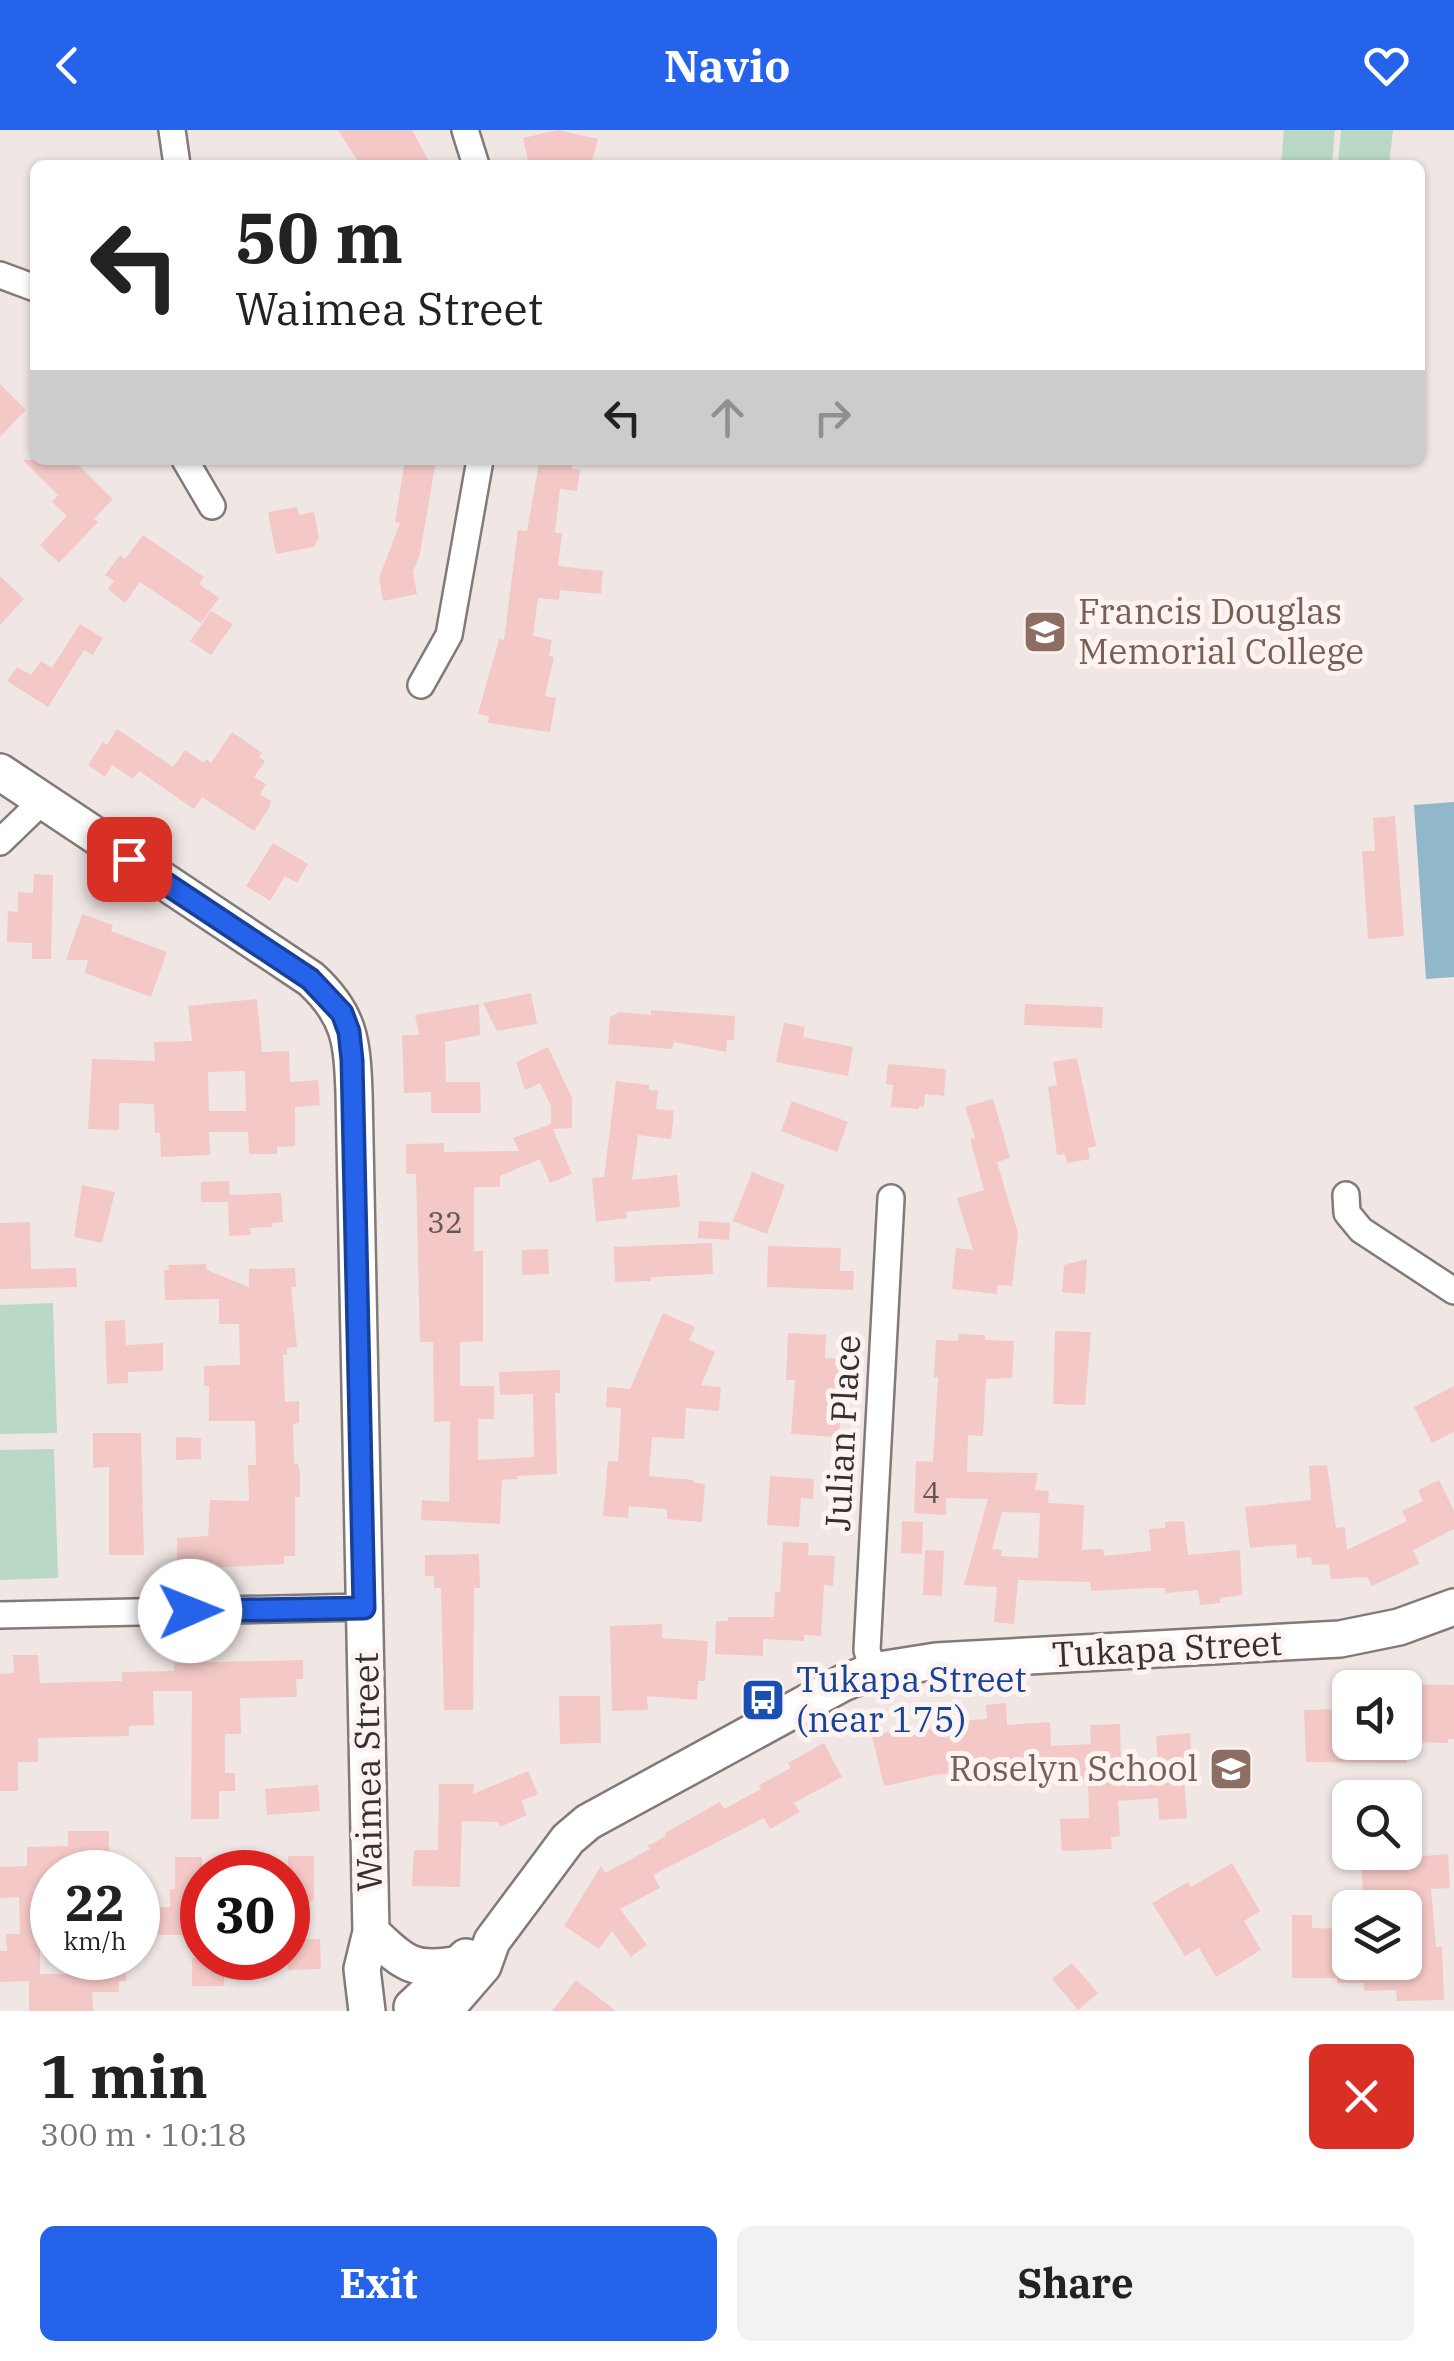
<!DOCTYPE html>
<meta charset="utf-8">
<style>
:root{--surface:#fff;--page:#f2f2f2;--text:#222;--muted:#767676;--accent:#2563eb}
body{margin:0;font-family:"IBM Plex Serif",serif;background:var(--page);color:var(--text);height:100vh;display:flex;flex-direction:column;font-size:38px;white-space:nowrap}
*{box-sizing:border-box;margin:0}
p{font-size:32px;color:var(--muted)}
.icon{flex:none;width:55px;height:55px;fill:none;stroke:currentColor;stroke-width:2;stroke-linecap:round;stroke-linejoin:round}
.map{position:relative;height:1881px;overflow:hidden}
.side{display:flex;flex-direction:column;background:var(--surface);flex:1}
.side>*{flex:none}
.banner{position:absolute;left:30px;top:30px;width:1395px;height:305px;border-radius:15px;box-shadow:0 2px 8px #0004;background:#fff;color:var(--text);overflow:hidden}
.buttons{position:absolute;left:1332px;top:1540px;display:grid;gap:20px}
.buttons a{display:grid;place-items:center;width:90px;height:90px;border-radius:15px;background:var(--surface);box-shadow:0 2px 8px #0004;font-size:50px}
.speed{position:absolute;left:30px;top:1720px;display:flex;gap:20px;font-size:50px;font-weight:700;text-align:center}
.speed>*{display:grid;place-content:center;width:130px;height:130px;border-radius:50%;background:var(--surface);box-shadow:0 2px 8px #0004;line-height:1}
.speed small{font-size:25px;font-weight:400}
.speed .limit{border:15px solid #d22;background:#fff;color:#111}
.pin{position:absolute;display:grid;place-items:center;width:85px;height:85px;color:#fff;margin:-42px;border-radius:20px;box-shadow:0 5px 15px #0006}
.me{position:absolute;width:110px;margin:-55px;rotate:89deg;stroke-linejoin:round;filter:drop-shadow(0 0 8px #0008)}
.turn{display:flex;align-items:center;gap:35px;height:210px;padding:0 40px;font-size:45px}
.turn .icon{width:130px;height:130px;stroke-width:2.5}
.turn b{display:block;font-size:70px;line-height:85px}
.lanes{display:flex;align-items:center;height:95px;padding:0 40px;background:#0003;justify-content:center;gap:50px;direction:ltr}
.lanes .off{opacity:.35}
.round{display:grid;place-items:center;flex:none;width:105px;height:105px;border-radius:15px;background:var(--page)}
.summary{display:flex;align-items:center;justify-content:space-between;height:170px;padding:0 40px}
h1{font-size:60px;font-weight:800;line-height:75px}
.cta{display:flex;gap:20px;margin-top:auto;padding:20px 40px}
.cta a{flex:1;height:115px;border-radius:15px;background:var(--accent);color:#fff;font-size:40px;font-weight:800;line-height:115px;text-align:center}
.cta a+a{background:var(--page);color:var(--text)}
header{display:flex;justify-content:space-between;align-items:center;height:130px;padding:0 40px;background:var(--accent);color:#fff;font-size:45px;font-weight:800}
.map>svg:first-child{display:block}
.green{fill:#b9d8c6}
.water{fill:#90b7ca}
.building{fill:#f3c8c6;fill-rule:evenodd}
.lines{fill:none;stroke-linecap:round;stroke-linejoin:round}
.street-casing{stroke:#827a78;stroke-width:30}
.secondary-casing{stroke:#827a78;stroke-width:40}
.street{stroke:#fff;stroke-width:25}
.secondary{stroke:#fff;stroke-width:35}
.route-casing{stroke:#184099;stroke-width:25}
.route{stroke:#2563eb;stroke-width:18}
.labels{text-anchor:middle;stroke-width:10;stroke-linejoin:round;paint-order:stroke}
.number-label{font-size:30px;fill:#645756}
.education-label{font-size:35px;fill:#785e54;stroke:#fdf4f1;text-anchor:start}
.street-label{font-size:35px;fill:#343130;stroke:#fdf4f1}
.transit-label{font-size:35px;fill:#164399;stroke:#fdf4f1;text-anchor:start}
</style>
<header><svg class="icon" aria-label="back" viewBox="0 0 24 24"><path d="M15 5l-7 7 7 7"/></svg>Navio<svg class="icon" aria-label="heart" viewBox="0 0 24 24"><path d="M12 20l-8-8c-3-5 5-10 8-4 3-6 11-1 8 4z"/></svg></header>
<div class="map">
<svg width="1454" height="1881" viewBox="0 0 1454 1881">
<rect width="100%" height="100%" fill="#f0e7e4"/>
<path class="green" d="M 1284,0 L 1335,0 L 1332,35 L 1281,35 Z
M 1341,0 L 1393,0 L 1389,35 L 1338,35 Z
M 53,1173 L 57,1303 L 0,1304 L 0,1175 Z
M 54,1319 L 58,1448 L 0,1450 L 0,1320 Z"/>
<path class="water" d="M 1454,672 L 1454,847 L 1426,849 L 1414,675 Z"/>
<path class="building" d="M 338,0 L 412,0 L 431,35 L 360,35 Z
M 558,0 L 598,9 L 591,35 L 529,35 L 523,8 Z
M 0,254 L 26,280 L 0,307 Z
M 23,330 L 73,330 L 113,369 L 94,389 L 98,392 L 59,433 L 40,415 L 67,386 L 52,372 L 58,365 Z
M 405,330 L 436,330 L 420,424 L 413,442 L 417,464 L 383,471 L 379,448 L 400,393 L 395,392 Z
M 543,330 L 573,330 L 572,339 L 580,340 L 577,361 L 560,359 L 555,403 L 562,403 L 558,436 L 603,441 L 601,464 L 560,460 L 559,470 L 538,468 L 533,506 L 552,510 L 549,526 L 554,527 L 545,566 L 556,568 L 550,602 L 488,593 L 489,586 L 478,584 L 499,509 L 504,510 L 518,400 L 527,401 L 539,333 Z
M 297,377 L 299,385 L 314,382 L 319,408 L 314,417 L 276,424 L 268,382 Z
M 143,405 L 204,447 L 199,454 L 219,468 L 201,493 L 140,452 L 125,473 L 108,459 L 114,451 L 105,445 L 120,425 L 125,429 Z
M 0,446 L 24,469 L 0,495 Z
M 211,481 L 233,494 L 211,525 L 190,511 Z
M 80,494 L 103,508 L 93,525 L 84,520 L 48,577 L 7,551 L 17,537 L 31,545 L 41,531 L 52,538 Z
M 117,599 L 173,637 L 185,620 L 204,633 L 206,629 L 211,633 L 232,602 L 262,623 L 259,627 L 265,631 L 254,647 L 266,654 L 260,664 L 271,671 L 269,678 L 254,701 L 202,667 L 194,679 L 139,641 L 133,649 L 112,635 L 105,647 L 88,635 L 103,612 L 107,615 Z
M 1395,686 L 1404,806 L 1368,809 L 1362,721 L 1375,721 L 1373,688 Z
M 273,713 L 308,734 L 297,753 L 285,746 L 270,771 L 246,756 Z
M 34,744 L 53,745 L 51,829 L 32,829 L 32,813 L 7,812 L 8,781 L 18,782 L 18,762 L 33,763 Z
M 82,784 L 113,795 L 111,801 L 167,822 L 151,867 L 85,843 L 88,830 L 66,830 Z
M 531,863 L 537,894 L 497,901 L 483,873 Z
M 257,869 L 262,922 L 289,921 L 290,952 L 318,950 L 320,975 L 295,977 L 295,1016 L 277,1017 L 277,1024 L 249,1024 L 248,1002 L 209,1002 L 210,1025 L 161,1027 L 160,1003 L 155,1003 L 154,974 L 119,973 L 119,1000 L 88,999 L 92,929 L 155,931 L 154,912 L 192,911 L 188,876 ZM 245,941 L 246,981 L 209,981 L 208,942 Z
M 479,874 L 480,905 L 445,912 L 446,952 L 480,952 L 481,983 L 431,983 L 431,962 L 404,963 L 402,905 L 419,905 L 415,885 Z
M 1025,874 L 1103,877 L 1102,898 L 1024,895 Z
M 651,880 L 735,886 L 734,910 L 727,910 L 726,922 L 674,912 L 672,919 L 608,914 L 610,887 L 619,882 L 651,885 Z
M 784,893 L 805,897 L 803,907 L 853,917 L 848,946 L 776,932 Z
M 548,917 L 572,968 L 572,998 L 553,999 L 572,1044 L 550,1053 L 540,1029 L 500,1046 L 500,1057 L 474,1057 L 474,1121 L 483,1121 L 483,1211 L 460,1212 L 460,1256 L 494,1256 L 494,1289 L 478,1289 L 478,1330 L 534,1327 L 533,1264 L 500,1265 L 499,1242 L 560,1240 L 560,1263 L 555,1263 L 557,1344 L 517,1346 L 517,1349 L 502,1350 L 500,1394 L 421,1390 L 422,1370 L 449,1372 L 450,1291 L 434,1292 L 433,1212 L 420,1212 L 416,1044 L 406,1044 L 406,1014 L 444,1013 L 444,1022 L 519,1021 L 513,1008 L 551,994 L 551,976 L 540,953 L 525,960 L 516,932 Z
M 1077,928 L 1096,1016 L 1088,1018 L 1090,1029 L 1067,1033 L 1065,1024 L 1057,1025 L 1048,957 L 1057,955 L 1053,932 Z
M 888,934 L 946,939 L 944,966 L 925,964 L 924,977 L 919,976 L 919,979 L 891,977 L 893,955 L 886,954 Z
M 616,951 L 649,955 L 649,960 L 658,961 L 656,979 L 674,981 L 671,1009 L 638,1005 L 632,1050 L 677,1045 L 680,1077 L 626,1082 L 627,1088 L 596,1092 L 592,1048 L 604,1047 Z
M 993,969 L 1010,1028 L 997,1032 L 1018,1103 L 1012,1156 L 998,1155 L 997,1164 L 952,1159 L 956,1118 L 973,1120 L 957,1068 L 984,1060 L 970,1009 L 975,1008 L 965,977 Z
M 792,971 L 848,992 L 837,1022 L 781,1001 Z
M 752,1042 L 785,1055 L 767,1104 L 733,1091 Z
M 229,1051 L 230,1065 L 281,1063 L 283,1092 L 272,1093 L 272,1097 L 250,1098 L 251,1105 L 229,1106 L 228,1072 L 201,1072 L 201,1052 Z
M 82,1055 L 115,1062 L 102,1113 L 74,1107 Z
M 699,1091 L 730,1093 L 729,1110 L 698,1108 Z
M 30,1092 L 31,1139 L 76,1138 L 77,1157 L 0,1159 L 0,1093 Z
M 712,1113 L 713,1144 L 651,1147 L 650,1151 L 615,1152 L 614,1117 Z
M 768,1116 L 841,1118 L 840,1141 L 854,1141 L 853,1160 L 767,1157 Z
M 548,1119 L 549,1144 L 522,1145 L 522,1120 Z
M 1087,1129 L 1085,1164 L 1062,1162 L 1064,1135 Z
M 206,1134 L 207,1140 L 249,1157 L 249,1139 L 295,1138 L 296,1157 L 291,1157 L 297,1217 L 287,1218 L 287,1225 L 283,1225 L 285,1272 L 299,1271 L 299,1293 L 293,1294 L 294,1334 L 298,1334 L 300,1344 L 300,1367 L 295,1367 L 295,1426 L 284,1426 L 284,1434 L 185,1439 L 185,1432 L 177,1433 L 177,1408 L 208,1406 L 210,1370 L 249,1371 L 248,1335 L 256,1335 L 255,1291 L 209,1291 L 209,1256 L 204,1256 L 204,1236 L 240,1235 L 239,1194 L 219,1194 L 219,1169 L 165,1170 L 164,1140 L 169,1140 L 168,1135 Z
M 663,1183 L 695,1197 L 689,1210 L 715,1222 L 701,1255 L 721,1257 L 719,1281 L 686,1278 L 684,1309 L 652,1307 L 649,1346 L 694,1350 L 694,1353 L 705,1354 L 702,1392 L 667,1389 L 667,1379 L 629,1376 L 628,1388 L 603,1386 L 608,1331 L 618,1332 L 621,1278 L 606,1277 L 607,1257 L 630,1259 Z
M 125,1190 L 126,1215 L 163,1213 L 163,1241 L 128,1242 L 128,1253 L 107,1254 L 105,1191 Z
M 1055,1201 L 1091,1202 L 1085,1275 L 1053,1274 Z
M 788,1203 L 826,1205 L 825,1228 L 843,1229 L 839,1307 L 791,1304 L 795,1250 L 786,1250 Z
M 959,1204 L 985,1205 L 985,1210 L 1014,1211 L 1012,1248 L 986,1249 L 983,1306 L 968,1305 L 967,1342 L 1038,1343 L 1035,1360 L 1049,1361 L 1048,1373 L 1084,1375 L 1082,1420 L 1103,1419 L 1104,1426 L 1151,1421 L 1149,1399 L 1165,1398 L 1165,1392 L 1184,1391 L 1188,1425 L 1240,1420 L 1242,1465 L 1220,1468 L 1220,1473 L 1200,1475 L 1198,1460 L 1166,1463 L 1165,1458 L 1146,1458 L 1091,1461 L 1090,1452 L 1018,1450 L 1014,1494 L 994,1492 L 997,1457 L 964,1455 L 988,1369 L 946,1368 L 946,1385 L 914,1383 L 916,1331 L 933,1332 L 938,1247 L 934,1247 L 936,1210 L 958,1211 ZM 1002,1382 L 1040,1383 L 1038,1428 L 1001,1426 L 1002,1420 L 992,1419 Z
M 1454,1256 L 1454,1302 L 1432,1313 L 1414,1277 Z
M 93,1303 L 141,1303 L 144,1425 L 109,1425 L 109,1337 L 93,1338 Z
M 176,1307 L 201,1308 L 201,1329 L 176,1330 Z
M 1327,1335 L 1336,1398 L 1345,1397 L 1347,1420 L 1407,1391 L 1402,1381 L 1423,1371 L 1418,1360 L 1439,1350 L 1454,1381 L 1454,1399 L 1413,1420 L 1419,1434 L 1372,1456 L 1367,1447 L 1331,1449 L 1329,1434 L 1312,1435 L 1311,1427 L 1297,1428 L 1296,1414 L 1250,1418 L 1245,1377 L 1311,1370 L 1309,1336 Z
M 770,1346 L 814,1349 L 813,1369 L 801,1368 L 799,1397 L 767,1395 Z
M 902,1391 L 923,1392 L 922,1424 L 901,1423 Z
M 783,1412 L 809,1413 L 808,1425 L 835,1426 L 833,1456 L 824,1455 L 821,1506 L 804,1505 L 804,1511 L 763,1509 L 763,1526 L 715,1524 L 716,1491 L 728,1491 L 728,1487 L 774,1487 L 775,1462 L 780,1462 Z
M 925,1420 L 944,1421 L 942,1466 L 923,1465 Z
M 479,1424 L 480,1458 L 474,1458 L 473,1580 L 444,1580 L 441,1458 L 434,1458 L 434,1446 L 425,1446 L 425,1425 Z
M 662,1494 L 662,1508 L 708,1511 L 705,1551 L 698,1551 L 697,1570 L 647,1566 L 648,1580 L 612,1581 L 610,1496 Z
M 13,1525 L 38,1525 L 40,1553 L 122,1551 L 122,1542 L 174,1541 L 174,1533 L 303,1530 L 303,1549 L 296,1549 L 297,1567 L 240,1568 L 241,1604 L 225,1604 L 225,1643 L 235,1643 L 235,1661 L 219,1661 L 219,1689 L 191,1689 L 192,1561 L 153,1561 L 154,1595 L 129,1596 L 129,1606 L 38,1608 L 38,1632 L 18,1632 L 18,1661 L 0,1661 L 0,1544 L 14,1543 Z
M 1405,1554 L 1454,1555 L 1454,1609 L 1448,1609 L 1448,1613 L 1405,1612 Z
M 559,1566 L 600,1566 L 601,1613 L 560,1614 Z
M 1006,1573 L 1007,1595 L 1050,1592 L 1051,1616 L 1091,1614 L 1090,1595 L 1120,1594 L 1121,1638 L 1158,1635 L 1156,1606 L 1190,1603 L 1192,1635 L 1183,1636 L 1187,1688 L 1159,1690 L 1158,1668 L 1118,1671 L 1120,1706 L 1111,1707 L 1112,1719 L 1062,1721 L 1060,1689 L 1089,1688 L 1088,1650 L 1069,1650 L 1068,1637 L 941,1644 L 884,1656 L 872,1606 L 897,1600 L 898,1606 L 934,1598 L 934,1593 L 987,1589 L 986,1575 Z
M 1346,1579 L 1346,1612 L 1406,1612 L 1407,1633 L 1306,1632 L 1304,1580 Z
M 824,1613 L 842,1647 L 794,1673 L 800,1682 L 770,1699 L 764,1688 L 653,1745 L 660,1758 L 620,1779 L 647,1815 L 631,1827 L 612,1801 L 599,1819 L 564,1796 L 601,1736 L 605,1743 L 650,1719 L 648,1716 L 666,1706 L 665,1703 L 720,1672 L 724,1679 L 761,1659 L 759,1655 L 791,1638 L 788,1633 Z
M 528,1641 L 538,1664 L 521,1671 L 527,1685 L 500,1697 L 498,1692 L 462,1691 L 460,1757 L 412,1756 L 414,1720 L 438,1720 L 439,1654 L 474,1654 L 473,1664 Z
M 318,1655 L 320,1681 L 267,1685 L 265,1659 Z
M 68,1701 L 109,1701 L 109,1726 L 103,1726 L 103,1742 L 52,1742 L 52,1767 L 46,1767 L 46,1808 L 40,1808 L 40,1844 L 91,1844 L 90,1828 L 126,1828 L 126,1851 L 119,1851 L 119,1862 L 92,1862 L 93,1881 L 29,1881 L 29,1851 L 0,1852 L 0,1821 L 7,1821 L 6,1804 L 20,1804 L 19,1767 L 0,1768 L 0,1737 L 27,1736 L 27,1717 L 68,1716 Z
M 1448,1724 L 1450,1758 L 1431,1759 L 1436,1817 L 1442,1817 L 1444,1870 L 1397,1871 L 1396,1860 L 1364,1861 L 1364,1853 L 1337,1853 L 1337,1848 L 1292,1848 L 1292,1785 L 1312,1785 L 1312,1798 L 1350,1799 L 1350,1832 L 1405,1832 L 1405,1818 L 1410,1818 L 1406,1760 L 1363,1763 L 1361,1731 Z
M 288,1726 L 314,1726 L 314,1768 L 309,1774 L 288,1775 Z
M 175,1727 L 202,1727 L 202,1805 L 138,1805 L 138,1783 L 144,1777 L 170,1777 L 170,1759 L 175,1759 Z
M 1232,1733 L 1260,1781 L 1244,1791 L 1261,1820 L 1216,1847 L 1199,1818 L 1185,1826 L 1152,1773 L 1188,1752 L 1191,1757 Z
M 320,1809 L 321,1839 L 288,1840 L 288,1810 Z
M 192,1828 L 224,1828 L 224,1856 L 192,1856 Z
M 1072,1833 L 1098,1863 L 1078,1880 L 1052,1849 Z
M 576,1850 L 616,1881 L 552,1881 Z"/>
<g class="lines">
<defs>
<path id="street" d="M 172,0 L 177,35
M 465,0 L 476,35
M 0,145 L 35,158
M 185,330 L 212,376
M 421,555 L 449,505 L 480,330
M 0,712 L 31,682 L 38,669
M 1346,1065 L 1347,1083 L 1361,1100 L 1454,1161
M 0,1485 L 364,1477
M 873,1541 L 867,1520 L 891,1068"/>
<path id="secondary" d="M 0,642 L 311,849 C 350,885 352,911 354,962 L 371,1802 L 362,1839 L 367,1881
M 371,1802 C 402,1831 410,1842 454,1835
M 412,1877 L 466,1827
M 444,1881 L 483,1836 L 492,1811 L 568,1709 L 588,1692 L 843,1553 L 873,1541 L 936,1531 L 1340,1509 L 1399,1497 L 1454,1477"/>
</defs>
<use href="#street" class="street-casing"/>
<use href="#secondary" class="secondary-casing"/>
<use href="#street" class="street"/>
<use href="#secondary" class="secondary"/>
</g>
<g class="lines">
<defs>
<path id="route" d="M 129,729 L 310,849 L 342,883 L 349,902 L 352,930 L 364,1478 L 190,1481"/>
</defs>
<use href="#route" class="route-casing"/>
<use href="#route" class="route"/>
</g>
<defs>
<symbol id="school-square" viewBox="-11 -11 22 22"><rect x="-9" y="-9" width="18" height="18" rx="4" fill="#8d6e63" stroke="#fdf4f1"/><path d="M0-5L7-2L0 1L-7-2ZM-4 1L0 2.5L4 1V4Q0 6-4 4Z" fill="#fff"/></symbol>
<symbol id="bus-square" viewBox="-11 -11 22 22"><rect x="-9" y="-9" width="18" height="18" rx="4" fill="#1a4fb4" stroke="#fdf4f1"/><path d="M-5-6H5V4H4V6H2V4H-2V6H-4V4H-5ZM-3.5-4V0h7V-4ZM-3.5 1.2v1.5H-2V1.2ZM2 1.2v1.5H3.5V1.2Z" fill="#fff"/></symbol>
</defs>
<g fill-rule="evenodd">
<use href="#school-square" x="1020" y="477" width="50" height="50"/>
<use href="#bus-square" x="738" y="1545" width="50" height="50"/>
<use href="#school-square" x="1206" y="1614" width="50" height="50"/>
</g>
<g class="labels">
<g class="number-label">
<text x="445" y="1103">32</text>
<text x="931" y="1373">4</text>
</g>
<g class="education-label">
<text x="1078" y="494">Francis Douglas<tspan x="1078" dy="40">Memorial College</tspan></text>
<text x="1198" y="1651" text-anchor="end">Roselyn School</text>
</g>
<g class="street-label">
<text transform="translate(843 1303) rotate(-87)" y="12">Julian Place</text>
<text transform="translate(1167 1519) rotate(-3)" y="12">Tukapa Street</text>
<text transform="translate(368 1642) rotate(-91)" y="12">Waimea Street</text>
</g>
<g class="transit-label">
<text x="796" y="1562">Tukapa Street<tspan x="796" dy="40">(near 175)</tspan></text>
</g>
</g>
</svg>
<div class="buttons">
<a><svg class="icon" aria-label="sound" viewBox="0 0 24 24"><path d="M4 9h4l5-4v14l-5-4H4zM17 9q2 3 0 6"/></svg></a>
<a><svg class="icon" aria-label="search" viewBox="0 0 24 24"><circle cx="10" cy="10" r="6"/><path d="M15 15l6 6"/></svg></a>
<a><svg class="icon" aria-label="layers" viewBox="0 0 24 24"><path d="M12 4l9 5-9 5-9-5zM3 14l9 5 9-5"/></svg></a>
</div>
<div class="speed"><div>22<small>km/h</small></div><div class="limit">30</div></div>
<div class="pin" style="left:129px;top:729px;background:#d93025"><svg class="icon" aria-label="arrive" viewBox="0 0 24 24"><path d="M6 21V4h12l-3 4 3 4H6"/></svg></div>
<svg class="me" style="left:190px;top:1481px" viewBox="-20 -20 40 40"><circle r="19" fill="#fff"/><path d="M0-13L10 11 0 6-10 11z" fill="#2563eb"/></svg>
<div class="banner">
<div class="turn"><svg class="icon" aria-label="left" viewBox="0 0 24 24"><path d="M17 20v-9H6M10 6l-5 5 5 5"/></svg><div><b>50 m</b>Waimea Street</div></div>
<div class="lanes"><svg class="icon" aria-label="left" viewBox="0 0 24 24"><path d="M17 20v-9H6M10 6l-5 5 5 5"/></svg><svg class="icon off" aria-label="ahead" viewBox="0 0 24 24"><path d="M12 20V5M6 11l6-6 6 6"/></svg><svg class="icon off" aria-label="right" viewBox="0 0 24 24"><path d="M7 20v-9h11M14 6l5 5-5 5"/></svg></div>
</div>
</div>
<section class="side">
<div class="summary"><div><h1>1 min</h1><p>300 m · 10:18</p></div><a class="round" style="background:#d93025;color:#fff"><svg class="icon" aria-label="close" viewBox="0 0 24 24"><path d="M6 6l12 12M18 6L6 18"/></svg></a></div>
<div class="cta"><a>Exit</a><a>Share</a></div>
</section>
